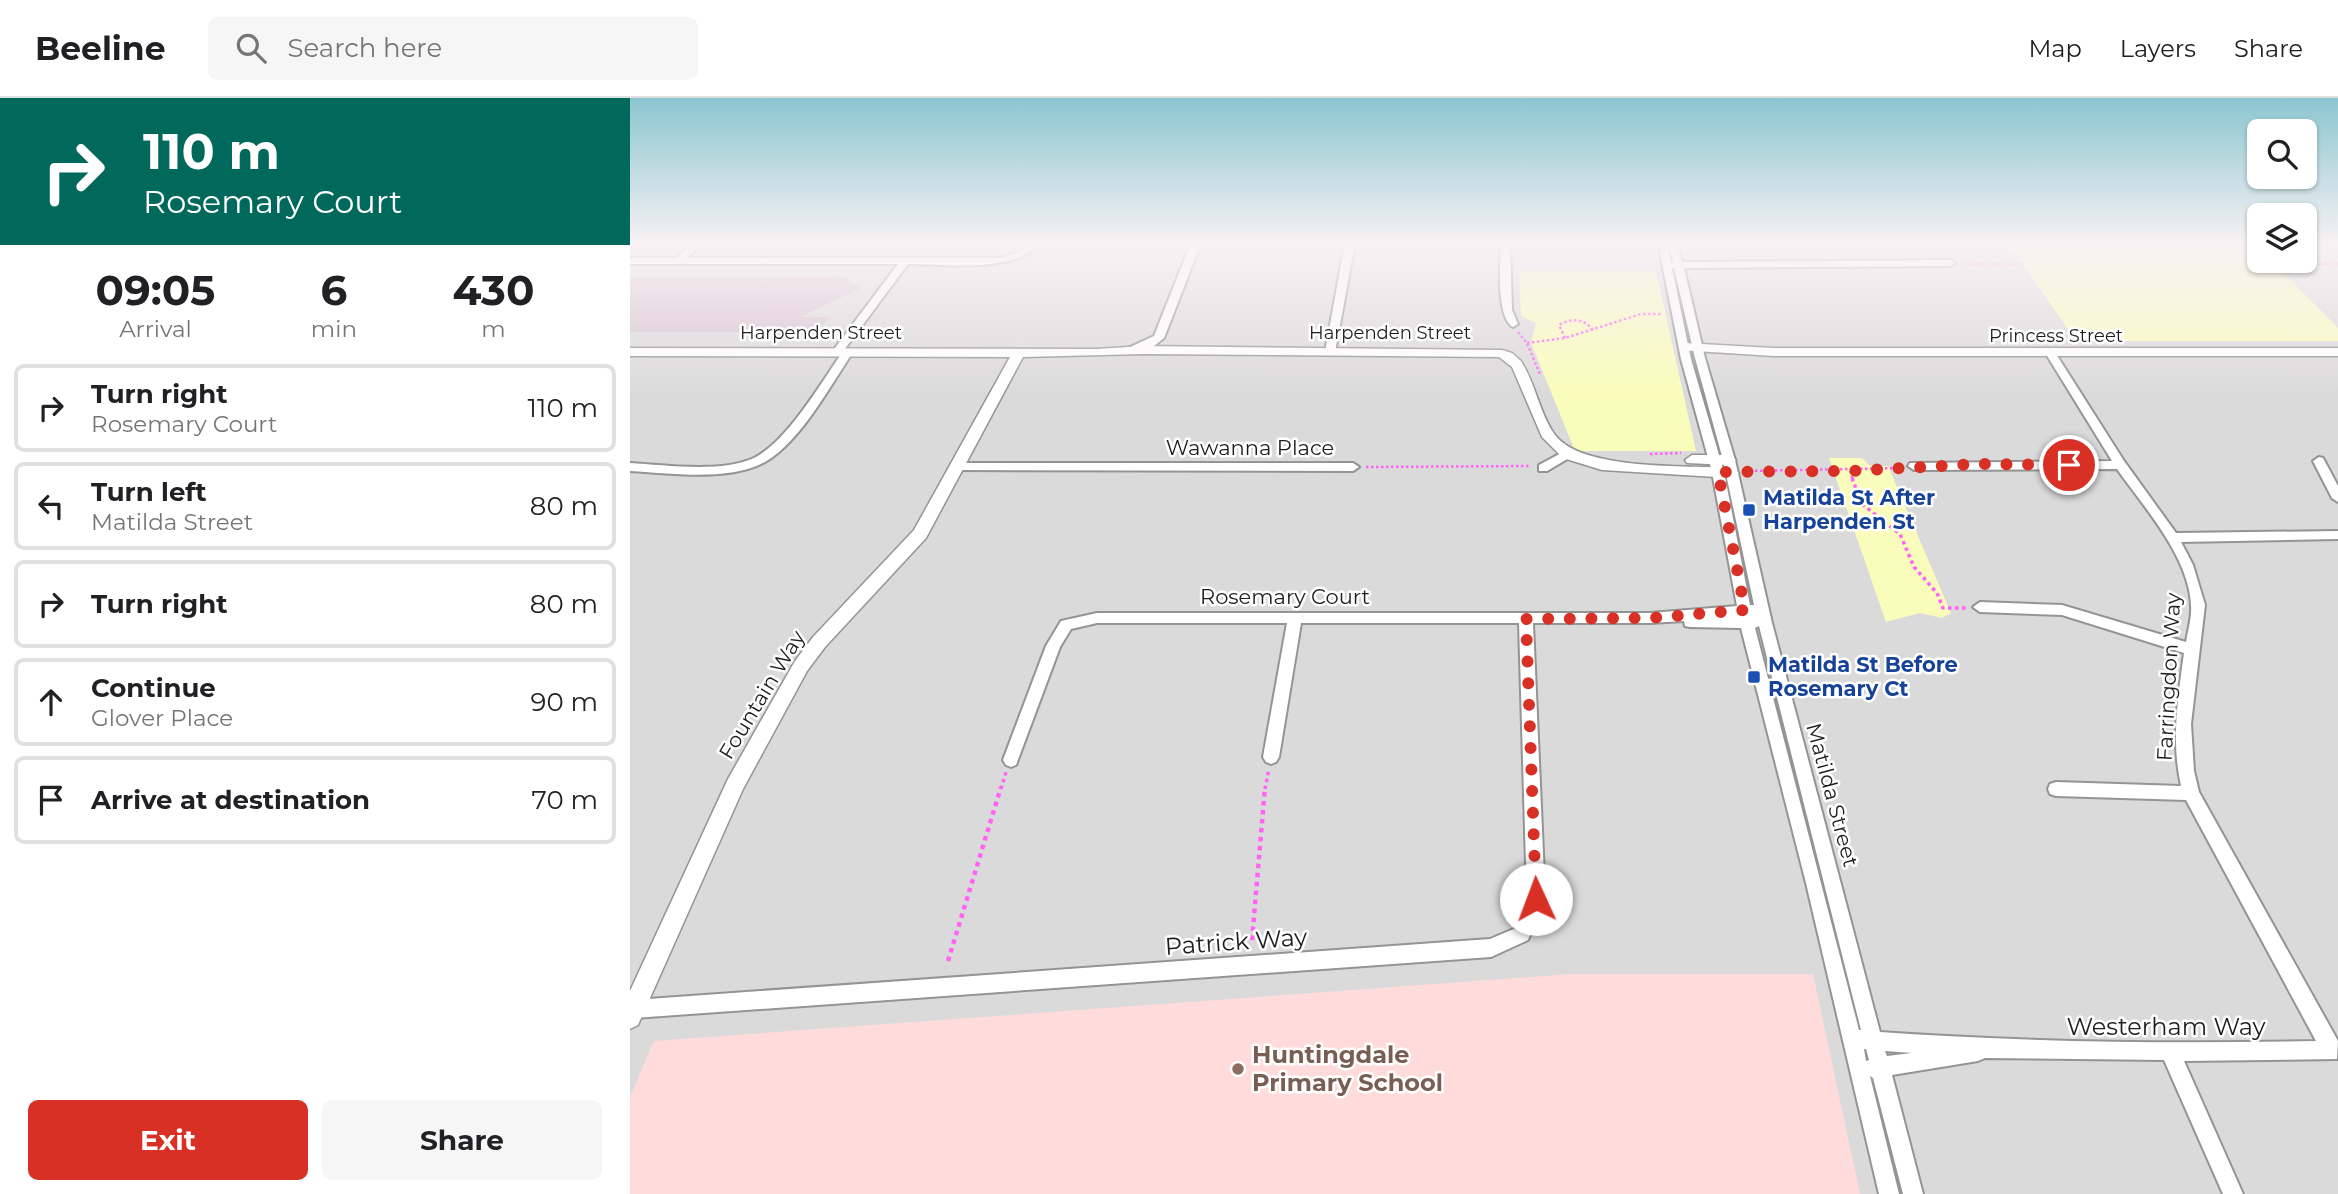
<!DOCTYPE html>
<style>
:root{--surface:#fff;--page:#f6f6f6;--text:#202124;--muted:#757577;--line:#e0e0e0;--accent:#d93025}
body{margin:0;font-family:Montserrat,sans-serif;background:var(--page);color:var(--text);height:100vh;display:flex;flex-direction:column;font-size:26px;white-space:nowrap}
*{box-sizing:border-box;margin:0}
p{font-size:23px;color:var(--muted)}
.icon{flex:none;width:38px;height:38px;fill:none;stroke:currentColor;stroke-width:2;stroke-linecap:round;stroke-linejoin:round}
.map{position:relative;flex:1;overflow:hidden}
.panel{display:flex;flex-direction:column;background:var(--surface);width:630px}
.panel>*{flex:none}
.guide{background:#00695c;color:#fff;overflow:hidden}
.fabs{position:absolute;left:1617px;top:21px;display:grid;gap:14px}
.fabs a{display:grid;place-items:center;width:70px;height:70px;border-radius:10px;background:var(--surface);box-shadow:0 2px 5px #0004;font-size:35px}
.pin{position:absolute;display:grid;place-items:center;width:60px;height:60px;color:#fff;margin:-30px;border:4px solid #fff;border-radius:50%;box-shadow:0 2px 7px #0007}
.me{position:absolute;width:77px;margin:-38px;rotate:358deg;stroke-linejoin:round;filter:drop-shadow(0 0 5px #0008)}
.turn{display:flex;align-items:center;gap:24px;height:147px;padding:0 28px;font-size:32px}
.turn .icon{width:91px;height:91px;stroke-width:2.5}
.turn b{display:block;font-size:49px;line-height:60px}
.eta{display:flex;justify-content:space-evenly;align-items:center;height:119px;text-align:center}
.eta b{font-size:42px;font-weight:700;line-height:49px}
.action{display:flex;gap:14px;margin-top:auto;padding:14px 28px}
.action a{flex:1;height:80px;border-radius:10px;background:var(--accent);color:#fff;font-size:28px;font-weight:700;line-height:80px;text-align:center}
.action a+a{background:var(--page);color:var(--text)}
ul{padding:0;list-style:none}
li{display:flex;align-items:center;gap:21px;height:88px;margin:0 14px 10px;padding:0 14px;border:4px solid var(--line);border-radius:10px}
li div{flex:1}
li b{display:block;font-size:26px}
li em{font-style:normal}
header{display:flex;align-items:center;gap:42px;box-sizing:border-box;height:98px;padding:0 35px;background:var(--surface);border-bottom:2px solid var(--line)}
header strong{font-size:33px}
nav{display:flex;gap:38px;margin-inline-start:auto;font-size:24px}
.search{width:490px;height:63px;background:var(--page);display:flex;align-items:center;gap:18px;box-sizing:border-box;padding:0 24px;border-radius:10px;color:var(--muted);font-size:26px}
main{display:flex;flex:1;min-height:0}
.map>svg:first-child{display:block}
.residential{fill:#dbdadb}
.education{fill:#ffdbdc}
.park{fill:#fafcbb}
.building{fill:#d6c2ce}
.lines{fill:none;stroke-linecap:round;stroke-linejoin:round}
.minor-casing{stroke:#949494;stroke-width:4}
.tertiary-casing{stroke:#949494;stroke-width:3}
.path-far2{stroke:#ff63f6;stroke-width:2.5;stroke-dasharray:2.5 2.5;stroke-linecap:butt}
.path-far1{stroke:#ff63f6;stroke-width:3.5;stroke-dasharray:3.5 3.5;stroke-linecap:butt}
.path{stroke:#ff63f6;stroke-width:4.5;stroke-dasharray:4.5 4.5;stroke-linecap:butt}
.minor{fill:#fff;fill-rule:evenodd}
.tertiary{fill:#fff;fill-rule:evenodd}
.route{stroke:#d93025;stroke-width:12;stroke-dasharray:0 21.6}
.transit-dot{fill:#1a4fb4;stroke:#fff;stroke-width:2.5}
.education-dot{fill:#8d6e63;stroke:#fff;stroke-width:2.5}
.labels{text-anchor:middle;stroke-width:5;stroke-linejoin:round;paint-order:stroke}
.far-street-label{font-size:18px;fill:#1d1d1d;stroke:#fff}
.street-label{font-size:21px;fill:#1d1d1d;stroke:#fff}
.transit-label{font-size:21px;font-weight:bold;fill:#164399;stroke:#fff;text-anchor:start}
.near-street-label{font-size:24px;fill:#1d1d1d;stroke:#fff}
.near-education-label{font-size:24px;font-weight:bold;fill:#785e54;stroke:#fff;text-anchor:start}
</style>
<header>
<strong>Beeline</strong>
<div class="search"><svg class="icon" aria-label="search" viewBox="0 0 24 24"><circle cx="10" cy="10" r="6"/><path d="M15 15l6 6"/></svg>Search here</div>
<nav><a>Map</a><a>Layers</a><a>Share</a></nav>
</header>
<main>
<section class="panel">
<div class="guide">
<div class="turn"><svg class="icon" aria-label="right" viewBox="0 0 24 24"><path d="M7 20v-9h11M14 6l5 5-5 5"/></svg><div><b>110 m</b>Rosemary Court</div></div>
</div>
<div class="eta">
<div><b>09:05</b><p>Arrival</p></div>
<div><b>6</b><p>min</p></div>
<div><b>430</b><p>m</p></div>
</div>
<ul>
<li><svg class="icon" aria-label="right" viewBox="0 0 24 24"><path d="M7 20v-9h11M14 6l5 5-5 5"/></svg><div><b>Turn right</b><p>Rosemary Court</p></div><em>110 m</em></li>
<li><svg class="icon" aria-label="left" viewBox="0 0 24 24"><path d="M17 20v-9H6M10 6l-5 5 5 5"/></svg><div><b>Turn left</b><p>Matilda Street</p></div><em>80 m</em></li>
<li><svg class="icon" aria-label="right" viewBox="0 0 24 24"><path d="M7 20v-9h11M14 6l5 5-5 5"/></svg><div><b>Turn right</b></div><em>80 m</em></li>
<li><svg class="icon" aria-label="ahead" viewBox="0 0 24 24"><path d="M12 20V5M6 11l6-6 6 6"/></svg><div><b>Continue</b><p>Glover Place</p></div><em>90 m</em></li>
<li><svg class="icon" aria-label="arrive" viewBox="0 0 24 24"><path d="M6 21V4h12l-3 4 3 4H6"/></svg><div><b>Arrive at destination</b></div><em>70 m</em></li>
</ul>
<div class="action"><a>Exit</a><a>Share</a></div>
</section>
<div class="map">
<svg width="1708" height="1096" viewBox="0 0 1708 1096">
<rect width="100%" height="100%" fill="#efe2e7"/>
<path class="residential" d="M 0,145 L 1629,145 L 1629,163 L 1675,163 L 1675,145 L 1708,145 L 1708,1096 L 0,1096 Z"/>
<path class="education" d="M 942,876 L 1183,876 L 1230,1096 L 0,1096 L 0,999 L 24,943 Z"/>
<path class="park" d="M 1378,145 L 1623,145 L 1629,150 L 1629,163 L 1642,163 L 1708,230 L 1708,243 L 1446,243 Z
M 889,173 L 1026,173 L 1066,353 L 945,353 L 901,245 L 906,225 L 891,218 Z
M 1199,360 L 1232,360 L 1240,368 L 1258,368 L 1321,515 L 1312,520 L 1290,515 L 1256,524 Z"/>
<path class="building" d="M 213,179 L 232,190 L 170,219 L 199,219 L 188,233 L 162,233 L 159,237 L 127,237 L 129,234 L 0,234 L 0,180 Z"/>
<g class="lines">
<defs>
<path id="minor" d="M 63,145 L 73,145 L 57,160 L 371,160 L 391,153 L 400,145 L 409,145 C 387,176 313,166 278,166 L 211,256 L 207,257 L 202,254 L 268,166 L 0,166 L 0,160 L 47,160 Z
M 561,145 L 571,145 L 534,240 L 524,248 L 498,254 L 498,250 L 524,238 Z
M 715,145 L 725,145 L 705,254 L 700,257 L 695,254 Z
M 871,145 L 880,145 L 882,212 L 888,226 L 883,229 C 866,220 870,164 871,145 Z
M 1028,145 L 1037,145 L 1041,164 L 1043,164 L 1039,145 L 1047,145 L 1052,164 L 1320,162 L 1325,165 L 1320,168 L 1054,170 L 1075,260 L 1105,362 L 1142,525 L 1250,934 C 1395,944 1541,946 1686,943 L 1556,702 L 1426,698 L 1420,696 L 1418,691 L 1420,686 L 1426,684 L 1551,688 C 1541,643 1548,599 1554,555 L 1432,517 L 1350,514 L 1343,509 L 1350,504 L 1432,507 L 1556,544 C 1558,532 1562,519 1561,507 C 1559,459 1514,409 1487,371 L 1284,372 L 1278,368 L 1280,365 L 1482,363 L 1416,256 L 1421,253 L 1426,256 L 1494,363 L 1546,435 L 1708,433 L 1708,441 L 1551,444 L 1563,467 L 1575,507 L 1561,626 L 1564,673 L 1569,694 L 1708,943 L 1707,961 L 1554,963 L 1613,1096 L 1593,1096 L 1534,962 L 1355,960 L 1348,963 L 1262,977 L 1293,1096 L 1273,1096 L 1243,980 L 1240,978 L 1269,1096 L 1249,1096 L 1176,785 L 1111,530 L 1060,529 L 1055,528 L 1054,523 L 1020,525 L 903,525 L 915,801 L 898,842 L 861,859 L 4,920 L 0,919 L 0,903 L 4,902 L 860,841 L 886,830 L 897,801 L 889,525 L 671,525 L 649,659 L 646,664 L 641,666 L 636,664 L 633,659 L 657,525 L 467,525 L 441,531 L 430,549 L 386,667 L 381,669 L 376,667 L 373,662 L 416,548 L 431,523 L 467,515 L 1020,515 L 1107,508 L 1082,374 L 1051,261 ZM 1042,170 L 1044,170 L 1065,260 L 1093,362 L 1124,507 L 1120,507 L 1094,374 L 1061,261 ZM 1129,528 L 1231,932 L 1229,932 L 1125,530 ZM 1234,951 L 1236,951 L 1239,962 L 1236,963 ZM 1255,953 L 1282,955 L 1257,958 Z
M 218,251 L 223,254 C 200,288 171,343 135,364 C 99,384 39,375 0,373 L 0,365 C 35,367 92,375 124,360 C 158,343 192,283 214,252 Z
M 935,353 L 941,357 L 939,360 L 917,373 L 909,373 L 909,367 Z
M 1689,359 L 1693,360 L 1708,388 L 1708,404 L 1702,400 L 1683,363 Z
M 327,365 L 723,365 L 729,369 L 723,373 L 323,372 L 321,369 Z"/>
<path id="tertiary" d="M 1054,245 L 1143,250 L 1708,250 L 1708,258 L 1143,258 L 1049,252 L 1049,246 Z
M 514,248 L 872,252 L 882,255 L 891,263 C 906,286 909,315 925,337 C 952,373 1059,367 1102,370 L 1109,375 L 1102,380 L 972,372 L 933,360 L 912,339 L 882,269 L 869,259 L 514,256 L 393,259 L 296,440 L 195,549 L 177,573 L 113,691 L 8,927 L 0,931 L 0,893 L 98,681 L 165,563 L 183,539 L 284,432 L 380,259 L 0,258 L 0,250 L 466,251 Z
M 1062,357 L 1099,357 L 1106,362 L 1099,367 L 1057,365 L 1055,362 Z"/>
</defs>
<use href="#minor" class="minor-casing"/>
<use href="#tertiary" class="tertiary-casing"/>
<path class="path-far2" d="M 1645,165 L 1708,166
M 1332,166 L 1393,166
M 888,234 L 897,245 L 910,276
M 935,240 L 929,227 C 942,220 953,220 963,232
M 897,245 L 935,240 L 1011,216 L 1033,216
M 1020,356 L 1051,355
M 736,369 L 900,368
M 1115,373 L 1272,370
M 1220,373 L 1223,382"/>
<path class="path-far1" d="M 1222,380 L 1232,406 L 1270,436 L 1284,469 L 1307,495 L 1313,510 L 1337,510
M 371,691 L 376,674
M 635,691 L 639,671"/>
<path class="path" d="M 622,842 L 635,689
M 318,863 L 371,689"/>
<use href="#minor" class="minor"/>
<use href="#tertiary" class="tertiary"/>
</g>
<linearGradient id="sky" x2="0" y2="1"><stop stop-color="#8bc6d0"/><stop offset="0.49" stop-color="#f8f2f4"/><stop offset="1" stop-color="#f8f2f4" stop-opacity="0"/></linearGradient>
<rect width="1708" height="298" fill="url(#sky)"/>
<g class="lines">
<path class="route" d="M 906,801 L 896,521 L 1020,520 L 1115,512 L 1088,374 L 1220,373 L 1347,366 L 1439,367"/>
</g>
<g class="transit-dot">
<rect x="1112" y="405" width="14" height="14" rx="3.5"/>
<rect x="1117" y="572" width="14" height="14" rx="3.5"/>
</g>
<circle class="education-dot" cx="608" cy="971" r="7"/>
<g class="labels">
<g class="far-street-label">
<text x="191" y="241">Harpenden Street</text>
<text x="760" y="241">Harpenden Street</text>
<text x="1426" y="244">Princess Street</text>
</g>
<g class="street-label">
<text x="620" y="357">Wawanna Place</text>
<text x="655" y="506">Rosemary Court</text>
<text transform="translate(1539 579) rotate(-87)" y="7">Farringdon Way</text>
<text transform="translate(132 597) rotate(-59)" y="7">Fountain Way</text>
<text transform="translate(1202 697) rotate(75)" y="7">Matilda Street</text>
</g>
<g class="transit-label">
<text x="1133" y="407">Matilda St After<tspan x="1133" dy="24">Harpenden St</tspan></text>
<text x="1138" y="574">Matilda St Before<tspan x="1138" dy="24">Rosemary Ct</tspan></text>
</g>
<g class="near-street-label">
<text transform="translate(606 844) rotate(-4)" y="8">Patrick Way</text>
<text x="1536" y="937">Westerham Way</text>
</g>
<g class="near-education-label">
<text x="622" y="965">Huntingdale<tspan x="622" dy="28">Primary School</tspan></text>
</g>
</g>
</svg>
<div class="fabs">
<a><svg class="icon" aria-label="search" viewBox="0 0 24 24"><circle cx="10" cy="10" r="6"/><path d="M15 15l6 6"/></svg></a>
<a><svg class="icon" aria-label="layers" viewBox="0 0 24 24"><path d="M12 4l9 5-9 5-9-5zM3 14l9 5 9-5"/></svg></a>
</div>
<div class="pin" style="left:1439px;top:367px;background:#d93025"><svg class="icon" aria-label="arrive" viewBox="0 0 24 24"><path d="M6 21V4h12l-3 4 3 4H6"/></svg></div>
<svg class="me" style="left:906px;top:801px" viewBox="-20 -20 40 40"><circle r="19" fill="#fff"/><path d="M0-13L10 11 0 6-10 11z" fill="#d93025"/></svg>
</div>
</main>
